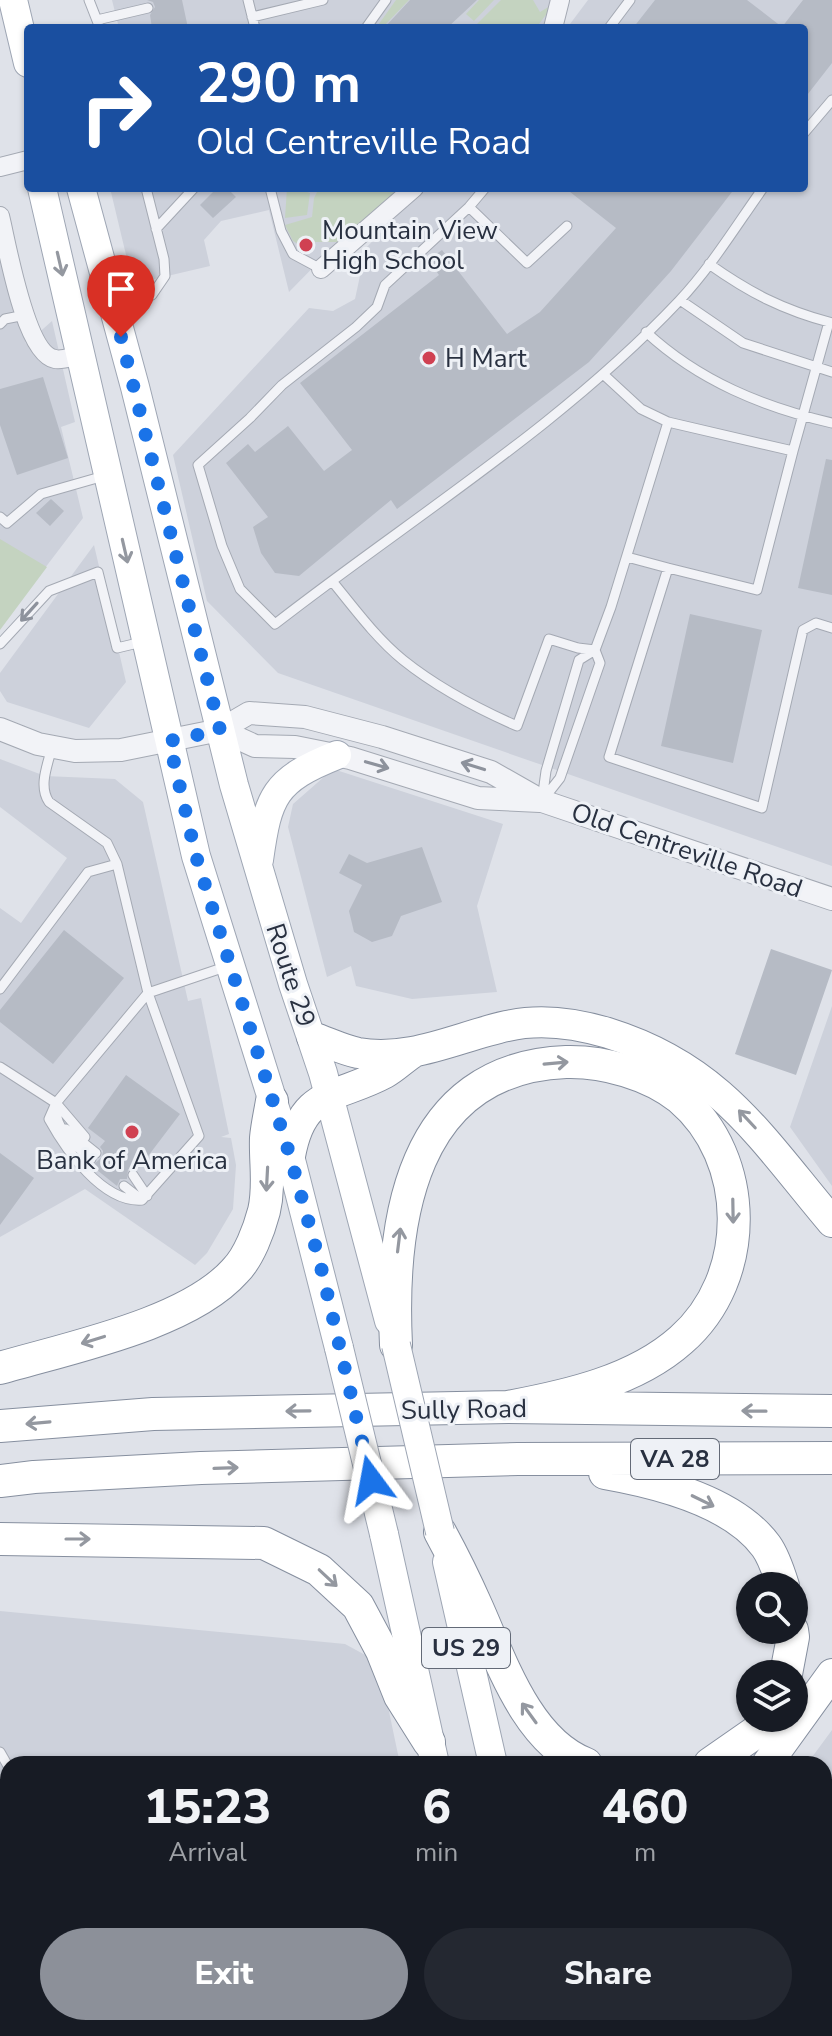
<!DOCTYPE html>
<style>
:root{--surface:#171b24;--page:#242831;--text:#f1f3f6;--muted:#9ea1a6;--accent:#8c9099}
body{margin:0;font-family:"Nunito Sans",sans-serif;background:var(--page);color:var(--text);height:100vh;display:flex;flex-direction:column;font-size:30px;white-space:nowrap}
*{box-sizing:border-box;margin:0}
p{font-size:26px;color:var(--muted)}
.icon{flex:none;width:44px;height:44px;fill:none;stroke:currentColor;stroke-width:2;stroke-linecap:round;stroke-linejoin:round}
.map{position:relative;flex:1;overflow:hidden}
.panel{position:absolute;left:0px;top:1756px;width:832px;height:280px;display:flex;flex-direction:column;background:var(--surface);border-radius:24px 24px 0 0;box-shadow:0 2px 6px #0004}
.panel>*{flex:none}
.hud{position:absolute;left:24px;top:24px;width:784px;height:168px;border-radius:8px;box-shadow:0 2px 6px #0004;background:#1a4fa0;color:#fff;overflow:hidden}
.tools{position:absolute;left:736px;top:1572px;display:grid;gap:16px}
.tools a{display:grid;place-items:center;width:72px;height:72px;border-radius:50%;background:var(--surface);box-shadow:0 2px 6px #0004;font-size:40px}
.pin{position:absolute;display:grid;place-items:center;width:68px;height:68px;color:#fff;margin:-82px -34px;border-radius:50% 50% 50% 0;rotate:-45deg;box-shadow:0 0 8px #0007}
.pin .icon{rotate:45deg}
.me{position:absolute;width:88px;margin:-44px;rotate:347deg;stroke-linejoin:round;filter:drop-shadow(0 0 6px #0008)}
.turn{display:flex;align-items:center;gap:28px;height:168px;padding:0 40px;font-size:36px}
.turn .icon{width:104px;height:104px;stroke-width:2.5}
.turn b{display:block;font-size:56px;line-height:68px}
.eta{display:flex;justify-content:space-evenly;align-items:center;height:136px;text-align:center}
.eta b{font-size:48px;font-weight:800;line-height:56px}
.primary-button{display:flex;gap:16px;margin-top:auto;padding:16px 40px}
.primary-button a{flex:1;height:92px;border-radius:48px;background:var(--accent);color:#fff;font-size:32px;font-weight:800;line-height:92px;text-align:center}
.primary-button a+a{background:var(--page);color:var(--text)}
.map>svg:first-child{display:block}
.built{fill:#cdd1db}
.green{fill:#c4d3c0}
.building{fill:#b6bbc5}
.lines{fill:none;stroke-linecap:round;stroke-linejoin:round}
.service-casing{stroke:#a4a9b3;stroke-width:11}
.minor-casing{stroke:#a4a9b3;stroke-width:20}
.tertiary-casing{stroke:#a4a9b3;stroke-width:24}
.primary-casing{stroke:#9ea6b4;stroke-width:30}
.trunk-casing{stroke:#868f9f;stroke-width:32}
.motorway-casing{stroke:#868f9f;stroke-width:34}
.service{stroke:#f2f3f7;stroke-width:9}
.minor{stroke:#f2f3f7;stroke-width:18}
.tertiary{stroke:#f2f3f7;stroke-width:22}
.primary{stroke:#fff;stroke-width:28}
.trunk{stroke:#fff;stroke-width:30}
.motorway{stroke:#fff;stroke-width:32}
.primary-bridge-casing{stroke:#9ea6b4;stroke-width:30;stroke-linecap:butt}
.primary-bridge{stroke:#fff;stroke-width:28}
.oneway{stroke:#9498a0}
.oneway2{stroke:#8d929c}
.route{stroke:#1a73e8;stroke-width:14;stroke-dasharray:0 25.2}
.poi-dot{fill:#d04152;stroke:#eef1f6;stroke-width:3}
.labels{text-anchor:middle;stroke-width:6;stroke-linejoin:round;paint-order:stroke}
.shield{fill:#eef1f6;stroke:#636a77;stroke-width:2}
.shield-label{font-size:24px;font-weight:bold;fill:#283040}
.poi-label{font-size:26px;fill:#283040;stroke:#eef1f6;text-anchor:start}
.street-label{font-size:26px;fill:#283040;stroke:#eef1f6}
</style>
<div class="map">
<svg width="832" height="2036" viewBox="0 0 832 2036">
<rect width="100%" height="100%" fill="#dfe2e9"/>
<path class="built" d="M 112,0 L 563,0 L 541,28 L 119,28 Z
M 588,0 L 832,0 L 832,866 L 278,673 L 207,601 L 173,455 L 309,308 L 333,311 L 355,299 L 366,248 L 423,188 L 804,188 L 804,28 L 567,28 Z
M 110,188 L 391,188 L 289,292 L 269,210 L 221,221 L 204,240 L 210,266 L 133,284 Z
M 0,238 L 26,344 L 52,321 L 75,422 L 61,427 L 83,518 L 45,568 L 0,542 Z
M 94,545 L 126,682 L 89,728 L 7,702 L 0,691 L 0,673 Z
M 0,759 L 45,776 L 115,779 L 143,802 L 188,1001 L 201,998 L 229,1134 L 221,1137 L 231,1138 L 236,1165 L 233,1209 L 207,1253 L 195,1265 L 85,1189 L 0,1237 L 0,908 L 21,923 L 67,858 L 0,807 Z
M 333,769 L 503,824 L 477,906 L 497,992 L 412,999 L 356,986 L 351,966 L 327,977 L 288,827 L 293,804 Z
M 832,1006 L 832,1186 L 790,1127 Z
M 0,1611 L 345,1644 L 367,1656 L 387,1702 L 400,1764 L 8,1764 L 8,2028 L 454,2028 L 456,2036 L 0,2036 Z
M 832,1730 L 832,2036 L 611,2036 L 617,2028 L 824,2028 L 824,1764 L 807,1764 Z"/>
<path class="green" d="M 396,0 L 409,0 L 382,28 L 376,28 Z
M 479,0 L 494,0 L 474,21 L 466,14 Z
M 501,0 L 533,0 L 540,12 L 550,6 L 551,8 L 536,28 L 473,28 Z
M 287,188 L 296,188 L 310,193 L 307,215 L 285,218 Z
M 319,188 L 401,188 L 340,242 L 310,242 L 300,245 L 293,241 L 285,225 L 312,217 L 314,198 Z
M 0,539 L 47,567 L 0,630 Z"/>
<path class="building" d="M 147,0 L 182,0 L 188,28 L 152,28 L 150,15 L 155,7 L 153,2 Z
M 410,0 L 477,0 L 447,28 L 384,28 Z
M 655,0 L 747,0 L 782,27 L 803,0 L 832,0 L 832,63 L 804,99 L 804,28 L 633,28 Z
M 217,188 L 227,188 L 236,197 L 213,218 L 200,205 Z
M 565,188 L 735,188 L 671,271 L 589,362 L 397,509 L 391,500 L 299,576 L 275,573 L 261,553 L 253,527 L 268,517 L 226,463 L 248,444 L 255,452 L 288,426 L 324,471 L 352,450 L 300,383 L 439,275 L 428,260 L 442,250 L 507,334 L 540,312 L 616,228 Z
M 43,377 L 68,458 L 17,475 L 0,425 L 0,389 Z
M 826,459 L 832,460 L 832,595 L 798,588 Z
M 51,499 L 64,511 L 50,526 L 36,513 Z
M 690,614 L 762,630 L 733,763 L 661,746 Z
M 422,847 L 442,902 L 401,916 L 392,936 L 372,942 L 354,932 L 349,911 L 362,885 L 339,873 L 349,854 L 367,863 Z
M 64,930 L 124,978 L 53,1064 L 0,1022 L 0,1010 Z
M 771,949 L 832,970 L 796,1075 L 735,1054 Z
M 126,1075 L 180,1114 L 139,1168 L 128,1169 L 127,1179 L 120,1179 L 117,1186 L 92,1166 L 102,1157 L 103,1151 L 100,1147 L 105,1141 L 88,1128 Z
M 0,1153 L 34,1178 L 0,1225 Z"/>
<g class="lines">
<defs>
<path id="service" d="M 89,0 L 100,28
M 248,0 L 255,28
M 252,17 L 323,0
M 97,20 L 148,8
M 366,28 L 386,0
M 609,28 L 630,0
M 804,133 L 832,100
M 270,188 L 281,231 L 293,254 L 321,269
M 485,188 L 469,207 L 385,285 L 377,307 L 356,327 L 282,385 L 250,418 L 198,465 L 222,546 L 240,589 L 275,624 C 411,518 560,427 679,301 C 711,267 736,226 763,188
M 469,207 L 527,263 L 567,226
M 156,229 L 194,188
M 709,264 C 750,293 783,310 832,323
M 680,300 L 743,343 L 832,372
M 120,310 L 152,295 L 165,276 L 164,259 L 146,188
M 0,324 L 5,319 L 25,315
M 646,332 C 699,381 763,407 832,423
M 668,422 L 793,451 L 757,590 L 668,568 L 609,757 L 762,808 L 803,630 L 816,623 L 832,628
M 793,451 L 829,322
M 0,517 L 7,523 L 41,494 L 104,476
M 627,557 L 668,568
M 332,581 C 354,608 376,638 403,660 C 438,688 476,708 517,726 L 549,639 L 578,648 L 595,650
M 0,644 L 49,591 L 98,572 L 117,648 L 142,642
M 52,747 C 48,764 38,786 49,802 L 107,843 L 117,864 L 148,993 L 199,1136 L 142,1200 L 124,1186
M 542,800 L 546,771 L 579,660 L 595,650 L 611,607 L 668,422 L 641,409 L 603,374
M 542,801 L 560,778 L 600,663 L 595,650
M 0,989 L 88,872 L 117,864
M 0,1067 L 56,1103 L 148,993 L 225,967
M 56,1103 L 49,1119 C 66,1150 103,1203 142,1200
M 56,1103 L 85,1137
M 56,1106 C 54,1129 75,1145 91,1159
M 66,1129 L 96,1153
M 133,1175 L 147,1196
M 0,1752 L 8,1766
M 824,1795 L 832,1783
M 824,2014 L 832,2003
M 436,2028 L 438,2036
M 284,2036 L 285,2028
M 341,2036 L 342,2028
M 657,2036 L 663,2028
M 809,2036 L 814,2028"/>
<path id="minor" d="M 553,28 L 560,0
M 0,167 L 28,160
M 0,216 C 7,244 25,354 55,359 C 62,361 73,356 80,355
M 321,269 L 414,188"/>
<path id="tertiary" d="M 0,729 L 38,744 L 75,751 L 121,750 L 220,730 L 249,713 L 305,717 L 382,737 L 491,772 L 542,801 L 832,899
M 220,730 L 255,746 L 295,747 L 350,758 L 478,798 L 540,801"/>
<path id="primary" d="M 13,0 L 28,63
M 42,188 L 196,856 L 290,1156 L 339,1348
M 81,188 L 135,387 L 234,785 L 293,984 L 323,1073 L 389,1321
M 259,860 C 268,796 274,780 337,755
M 384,1534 L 435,1764
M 447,1562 L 493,1764
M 492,2028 L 493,2036
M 548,2028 L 550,2036"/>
<path id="trunk" d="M 312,1037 C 327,1042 343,1050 358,1053 C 411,1062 457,1037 507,1026 C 541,1018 575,1023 608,1033 C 720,1068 761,1138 832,1222
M 290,1156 C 302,1088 337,1099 385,1073 C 394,1068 402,1060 411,1054
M 767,1764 L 832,1674
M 571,2036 L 573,2028"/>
<path id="motorway" d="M 396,1345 C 390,1223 410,1068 566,1062 C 604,1061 650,1074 680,1098 C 751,1158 752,1278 681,1340 C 635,1381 567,1396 508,1407
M 0,1368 C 68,1348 188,1324 235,1271 C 249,1257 259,1230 264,1211 C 270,1186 265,1162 266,1138 C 267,1126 270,1113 272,1101
M 0,1426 L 153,1414 L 508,1407 L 832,1411
M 605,1473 C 656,1482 733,1501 766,1546 C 774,1557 779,1573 783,1586
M 0,1481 L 34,1477 L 201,1468 L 518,1459 L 832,1458
M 440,1532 C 453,1556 465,1580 476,1605 C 500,1658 526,1741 586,1764
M 0,1539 L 264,1543 L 319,1570 L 358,1606 L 382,1651 L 400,1696 L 429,1742
M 786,1674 L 793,1637 L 792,1630
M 710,1764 L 756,1732 L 766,1718"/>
</defs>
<use href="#service" class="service-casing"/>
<use href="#minor" class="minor-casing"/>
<use href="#tertiary" class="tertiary-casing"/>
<use href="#primary" class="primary-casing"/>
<use href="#trunk" class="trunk-casing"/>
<use href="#motorway" class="motorway-casing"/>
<use href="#service" class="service"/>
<use href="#minor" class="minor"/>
<use href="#tertiary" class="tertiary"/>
<use href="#primary" class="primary"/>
<use href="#trunk" class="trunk"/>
<use href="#motorway" class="motorway"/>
<defs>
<path id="primary-bridge" d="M 396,1345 L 440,1532
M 339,1348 L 384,1534"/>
</defs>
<use href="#primary-bridge" class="primary-bridge-casing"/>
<use href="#primary-bridge" class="primary-bridge"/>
</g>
<defs><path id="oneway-shaft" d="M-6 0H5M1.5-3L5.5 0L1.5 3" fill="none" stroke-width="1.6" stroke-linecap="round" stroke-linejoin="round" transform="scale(2)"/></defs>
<g class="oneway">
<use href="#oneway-shaft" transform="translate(60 264) rotate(77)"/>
<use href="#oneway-shaft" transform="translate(125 551) rotate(77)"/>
<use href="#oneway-shaft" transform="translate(556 1063) rotate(-5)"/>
<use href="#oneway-shaft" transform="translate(747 1119) rotate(-133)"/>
<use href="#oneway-shaft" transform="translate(267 1179) rotate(93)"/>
<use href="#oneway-shaft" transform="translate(733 1211) rotate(89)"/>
<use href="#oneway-shaft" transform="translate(399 1240) rotate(-83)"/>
<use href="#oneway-shaft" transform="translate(93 1340) rotate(163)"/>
<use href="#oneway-shaft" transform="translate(298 1411) rotate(179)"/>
<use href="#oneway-shaft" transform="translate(754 1411) rotate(-179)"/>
<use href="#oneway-shaft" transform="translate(38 1423) rotate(175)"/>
<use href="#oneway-shaft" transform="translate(226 1468) rotate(-2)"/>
<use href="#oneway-shaft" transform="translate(703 1501) rotate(26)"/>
<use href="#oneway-shaft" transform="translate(78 1539)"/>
<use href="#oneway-shaft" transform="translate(328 1578) rotate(43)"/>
<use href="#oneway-shaft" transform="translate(529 1713) rotate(-126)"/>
</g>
<g class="oneway2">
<use href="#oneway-shaft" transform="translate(29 612) rotate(132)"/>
<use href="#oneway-shaft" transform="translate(377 765) rotate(16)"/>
<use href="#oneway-shaft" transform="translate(473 766) rotate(-163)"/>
</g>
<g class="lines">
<path class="route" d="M 121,337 L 220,730 L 169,741 L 196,856 L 290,1156 L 320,1263 L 371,1480"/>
</g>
<g class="poi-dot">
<circle cx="306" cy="245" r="8"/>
<circle cx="429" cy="358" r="8"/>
<circle cx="132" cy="1132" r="8"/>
</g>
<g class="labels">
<g class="shield">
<rect x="631" y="1439" width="88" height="40" rx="6"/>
<rect x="422" y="1628" width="88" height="40" rx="6"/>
</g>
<g class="shield-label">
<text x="675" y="1467">VA 28</text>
<text x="466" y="1656">US 29</text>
</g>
<g class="poi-label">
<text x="322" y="239">Mountain View<tspan x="322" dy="30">High School</tspan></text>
<text x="445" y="367">H Mart</text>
<text x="132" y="1169" text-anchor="middle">Bank of America</text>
</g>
<g class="street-label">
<text transform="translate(687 850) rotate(19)" y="9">Old Centreville Road</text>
<text transform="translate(291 975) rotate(72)" y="9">Route 29</text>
<text transform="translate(464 1409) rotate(-1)" y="9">Sully Road</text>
</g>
</g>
</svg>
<div class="tools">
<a><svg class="icon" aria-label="search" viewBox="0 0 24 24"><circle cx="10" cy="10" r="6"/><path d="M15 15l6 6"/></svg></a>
<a><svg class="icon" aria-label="layers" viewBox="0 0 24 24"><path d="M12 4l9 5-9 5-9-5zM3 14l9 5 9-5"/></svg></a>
</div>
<div class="pin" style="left:121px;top:337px;background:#d93025"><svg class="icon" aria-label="arrive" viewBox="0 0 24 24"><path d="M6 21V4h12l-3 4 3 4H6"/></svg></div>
<svg class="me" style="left:371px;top:1480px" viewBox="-20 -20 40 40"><path d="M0-17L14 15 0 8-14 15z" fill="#1a73e8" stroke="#fff" stroke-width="4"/></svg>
<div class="hud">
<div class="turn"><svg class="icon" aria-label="right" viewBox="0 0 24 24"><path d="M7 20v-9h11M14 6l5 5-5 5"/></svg><div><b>290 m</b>Old Centreville Road</div></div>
</div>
<section class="panel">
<div class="eta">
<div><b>15:23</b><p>Arrival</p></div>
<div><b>6</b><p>min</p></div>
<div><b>460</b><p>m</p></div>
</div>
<div class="primary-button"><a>Exit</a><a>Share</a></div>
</section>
</div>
